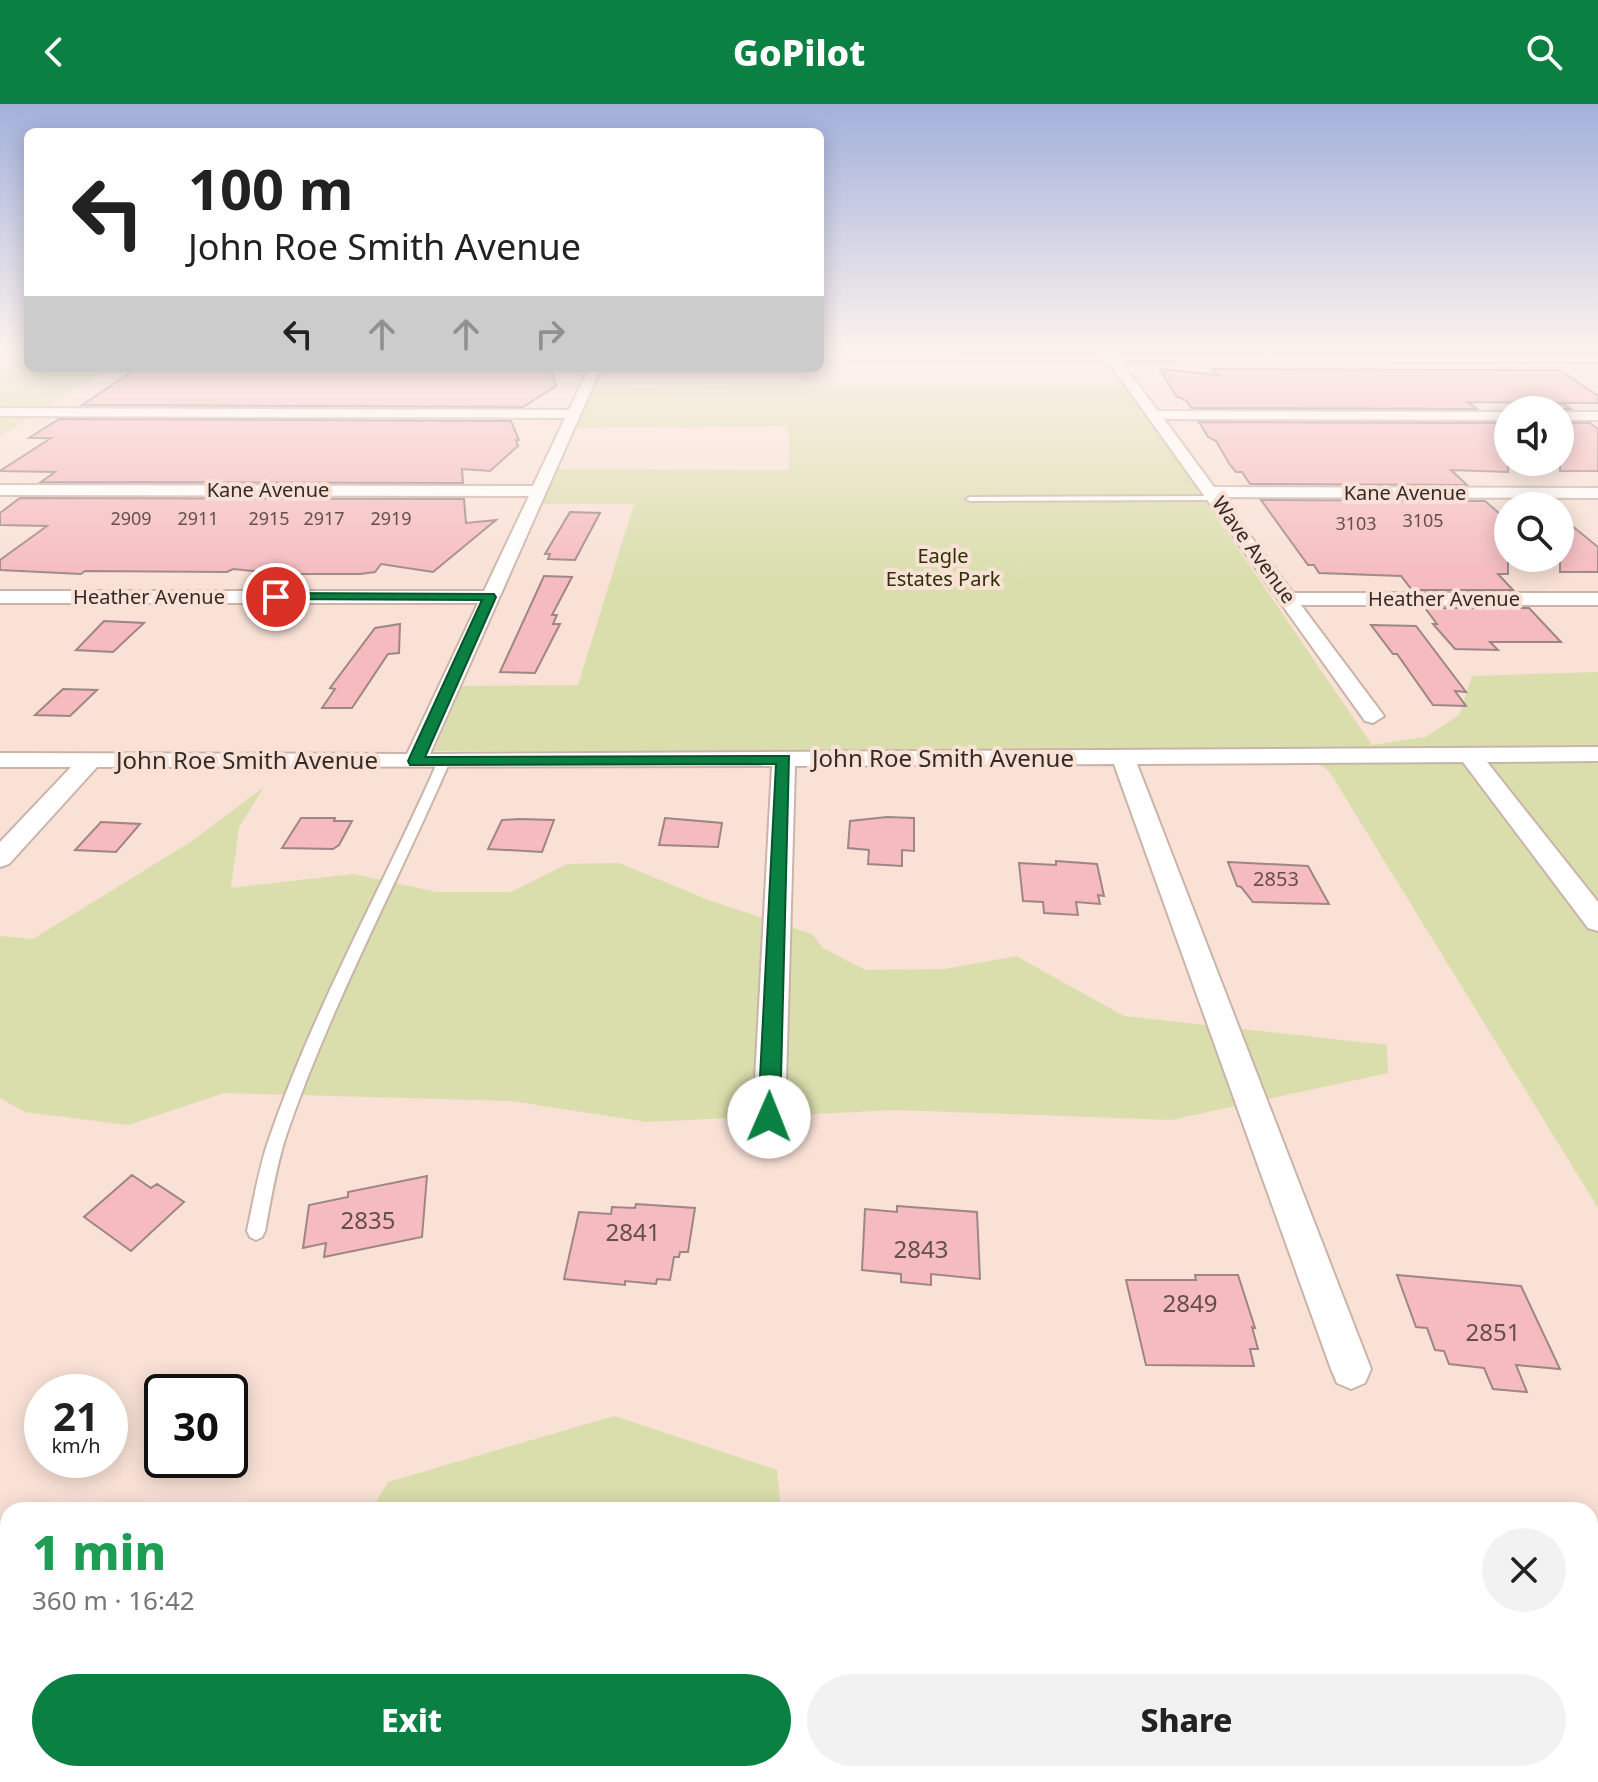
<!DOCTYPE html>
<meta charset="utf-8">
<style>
:root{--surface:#fff;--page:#f2f2f2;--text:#222;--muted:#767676;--accent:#0b8043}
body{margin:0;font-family:"Noto Sans",sans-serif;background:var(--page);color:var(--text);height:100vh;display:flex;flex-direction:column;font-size:30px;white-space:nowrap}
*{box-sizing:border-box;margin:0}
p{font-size:26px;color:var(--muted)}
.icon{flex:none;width:44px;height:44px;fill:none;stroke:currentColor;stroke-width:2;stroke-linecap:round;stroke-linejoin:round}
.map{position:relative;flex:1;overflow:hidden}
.side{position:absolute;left:0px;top:1398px;width:1598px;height:280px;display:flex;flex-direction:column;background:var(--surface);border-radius:24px 24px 0 0;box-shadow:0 4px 20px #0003}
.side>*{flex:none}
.banner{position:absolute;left:24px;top:24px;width:800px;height:244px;border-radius:12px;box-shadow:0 4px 20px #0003;background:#fff;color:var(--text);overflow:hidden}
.tools{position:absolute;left:1494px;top:292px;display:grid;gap:16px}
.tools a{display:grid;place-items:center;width:80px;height:80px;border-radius:50%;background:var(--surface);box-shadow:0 4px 20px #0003;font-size:40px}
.speed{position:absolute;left:24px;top:1270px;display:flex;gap:16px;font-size:40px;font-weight:700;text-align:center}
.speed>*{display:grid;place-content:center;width:104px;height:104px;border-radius:50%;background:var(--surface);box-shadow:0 4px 20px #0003;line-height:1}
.speed small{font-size:20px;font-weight:400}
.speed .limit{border:4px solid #111;border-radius:12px;background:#fff;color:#111}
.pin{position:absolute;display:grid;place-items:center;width:68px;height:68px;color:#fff;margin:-34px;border:4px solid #fff;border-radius:50%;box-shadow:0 2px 8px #0007}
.me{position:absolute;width:88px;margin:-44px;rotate:1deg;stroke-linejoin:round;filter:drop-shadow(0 0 6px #0008)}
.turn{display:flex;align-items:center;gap:28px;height:168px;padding:0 32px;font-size:36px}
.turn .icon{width:104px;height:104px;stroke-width:2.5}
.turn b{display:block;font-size:56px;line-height:68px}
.lanes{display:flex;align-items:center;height:76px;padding:0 32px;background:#0003;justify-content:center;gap:40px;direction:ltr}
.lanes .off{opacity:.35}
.round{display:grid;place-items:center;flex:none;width:84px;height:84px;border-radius:42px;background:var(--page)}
.headline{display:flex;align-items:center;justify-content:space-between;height:136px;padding:0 32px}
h1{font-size:48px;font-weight:800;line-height:60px;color:#1e9e55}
.button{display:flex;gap:16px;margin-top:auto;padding:16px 32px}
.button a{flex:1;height:92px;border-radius:48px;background:var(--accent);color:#fff;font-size:32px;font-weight:800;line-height:92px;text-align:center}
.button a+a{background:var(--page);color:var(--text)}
header{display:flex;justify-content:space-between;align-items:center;height:104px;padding:0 32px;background:var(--accent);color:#fff;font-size:36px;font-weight:800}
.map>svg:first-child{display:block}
.green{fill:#dadeac}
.building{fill:#f6bbbf;stroke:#9e8687;stroke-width:2}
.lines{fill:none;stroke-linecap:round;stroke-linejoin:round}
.service-casing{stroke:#cab4a9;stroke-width:4}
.minor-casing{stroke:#cab4a9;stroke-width:4}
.service{fill:#fff;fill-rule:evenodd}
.minor{fill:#fff;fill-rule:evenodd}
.route{fill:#0b8043;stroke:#07532c;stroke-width:2}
.labels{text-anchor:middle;stroke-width:8;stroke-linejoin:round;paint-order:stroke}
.far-number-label{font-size:18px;fill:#644f4d}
.far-street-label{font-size:20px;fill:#342b27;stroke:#f9e1d6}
.far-park-label{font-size:20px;fill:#2e3006;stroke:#f9e1d6}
.number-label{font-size:20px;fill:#644f4d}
.street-label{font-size:24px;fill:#342b27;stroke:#f9e1d6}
.near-number-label{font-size:24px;fill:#644f4d}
</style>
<header><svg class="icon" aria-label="back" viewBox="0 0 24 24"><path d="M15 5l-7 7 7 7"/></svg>GoPilot<svg class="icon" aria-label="search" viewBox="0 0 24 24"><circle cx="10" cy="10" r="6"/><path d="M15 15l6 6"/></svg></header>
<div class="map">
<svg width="1598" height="1678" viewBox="0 0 1598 1678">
<rect width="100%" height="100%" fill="#f9e1d6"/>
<path class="green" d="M 28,254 L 28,264 L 111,264 L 0,332 L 0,270 Z
M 755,282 L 1127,282 L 1372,641 L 1426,633 L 1459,611 L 1472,572 L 1598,568 L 1598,1104 L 1329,667 L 1300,648 L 434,647 L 462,582 L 578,581 L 634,400 L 543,400 L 558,365 L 789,366 L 789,322 L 572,324 L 593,285 Z
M 264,683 L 239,723 L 231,784 L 353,770 L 437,788 L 511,788 L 567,760 L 619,759 L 711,797 L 812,830 L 823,844 L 865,866 L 945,865 L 1016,852 L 1124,912 L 1387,941 L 1388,969 L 1171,1016 L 896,1006 L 647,1018 L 511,997 L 224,989 L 128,1021 L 25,1008 L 0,994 L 0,832 L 33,835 L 192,737 Z
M 614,1312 L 777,1366 L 781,1406 L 371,1406 L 388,1378 Z
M 0,1593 L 8,1594 L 8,1670 L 1180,1670 L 1214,1678 L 0,1678 Z"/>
<path class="building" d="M 147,264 L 551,265 L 556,282 L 523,303 L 82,301 L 136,265 Z
M 1160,265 L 1218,271 L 1212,265 L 1560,266 L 1598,292 L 1598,299 L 1562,299 L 1571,305 L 1560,305 L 1560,299 L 1468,298 L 1477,305 L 1191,304 L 1187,297 L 1176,292 Z
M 59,315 L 511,317 L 519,336 L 516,336 L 518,342 L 490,367 L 462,365 L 463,379 L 41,378 L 55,368 L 0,367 L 51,334 L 29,334 Z
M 1199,318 L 1495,319 L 1508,330 L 1508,368 L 1451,366 L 1467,381 L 1250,380 L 1242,368 L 1236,368 L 1230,361 L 1216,337 L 1208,333 Z
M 1560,319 L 1590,319 L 1598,325 L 1598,367 L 1560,367 Z
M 20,394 L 464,395 L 466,419 L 496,416 L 433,468 L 381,460 L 375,468 L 360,470 L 286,470 L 233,465 L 227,468 L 85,467 L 81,470 L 0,466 L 0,456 L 47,422 L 0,421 L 0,409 Z
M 1261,396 L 1485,397 L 1508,417 L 1508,470 L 1498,470 L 1513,486 L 1412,486 L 1401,472 L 1319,469 L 1314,461 L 1308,461 Z
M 570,408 L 600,409 L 575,456 L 548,455 L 550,450 L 545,450 Z
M 1560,412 L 1598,443 L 1598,468 L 1560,468 Z
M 544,472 L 572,473 L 552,511 L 557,511 L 553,520 L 560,520 L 535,569 L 500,568 Z
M 1425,504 L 1529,504 L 1561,538 L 1490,538 L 1498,546 L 1455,545 L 1433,520 L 1437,520 Z
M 104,517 L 144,519 L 113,548 L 76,546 Z
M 400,520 L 399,549 L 388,550 L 352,604 L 322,604 L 335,585 L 330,584 L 375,524 Z
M 1371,521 L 1416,522 L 1466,588 L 1455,587 L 1466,602 L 1433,601 L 1397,550 L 1393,550 Z
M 63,585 L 97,586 L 70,612 L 35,611 Z
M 887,713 L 914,714 L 914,747 L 902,746 L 902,762 L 868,760 L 869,746 L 848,744 L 850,717 Z
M 301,714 L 335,714 L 334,717 L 352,717 L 339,741 L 333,745 L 282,744 Z
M 665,714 L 722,719 L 718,743 L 659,741 Z
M 502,716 L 519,715 L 554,716 L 542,748 L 488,745 Z
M 101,718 L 140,720 L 116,748 L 75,746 Z
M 1056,757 L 1097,760 L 1104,792 L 1098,791 L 1100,800 L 1076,798 L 1078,811 L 1044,809 L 1043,798 L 1023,797 L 1019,759 L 1056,761 Z
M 1228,758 L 1308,762 L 1329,800 L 1253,798 L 1241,783 L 1237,782 Z
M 132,1071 L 151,1084 L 157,1080 L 184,1098 L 131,1147 L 84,1113 Z
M 427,1072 L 422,1133 L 324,1153 L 326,1139 L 303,1144 L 309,1101 L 348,1093 L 348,1088 Z
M 636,1100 L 695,1104 L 688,1148 L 680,1148 L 679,1153 L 674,1153 L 670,1176 L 657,1175 L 656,1180 L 625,1177 L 625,1181 L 564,1175 L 579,1108 L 611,1110 L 612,1103 L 635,1104 Z
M 897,1102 L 977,1108 L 980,1175 L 931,1170 L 931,1181 L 901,1178 L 901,1170 L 862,1166 L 865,1105 L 897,1108 Z
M 1195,1171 L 1238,1171 L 1255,1224 L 1252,1223 L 1258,1245 L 1250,1245 L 1254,1262 L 1146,1261 L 1126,1176 L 1196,1176 Z
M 1397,1171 L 1521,1182 L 1560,1265 L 1516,1261 L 1527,1288 L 1493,1285 L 1484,1264 L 1449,1260 L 1444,1247 L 1435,1246 L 1427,1224 L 1416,1223 Z"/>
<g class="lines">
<defs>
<path id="service" d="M 1216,392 L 1220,394 L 1219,396 L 970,397 L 966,395 L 970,393 Z
M 444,653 L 450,657 C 396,782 330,903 286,1032 C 276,1063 271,1095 265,1127 L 262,1133 L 256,1136 L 250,1133 L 247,1127 C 254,1095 259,1062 270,1032 C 315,902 383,782 438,657 Z"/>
<path id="minor" d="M 1100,243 L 1110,243 L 1115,250 L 1598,250 L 1598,258 L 1120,257 L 1158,307 L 1508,308 L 1508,316 L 1164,315 L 1214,383 L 1598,384 L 1598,394 L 1221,393 L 1293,489 L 1598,489 L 1598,501 L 1301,501 L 1384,612 L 1373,619 L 1365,617 L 1108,257 L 820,257 L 820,249 L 1103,250 Z
M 0,247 L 28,247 L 28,255 L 0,255 Z
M 589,264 L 601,264 L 430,650 L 1598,643 L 1598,657 L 1487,658 L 1598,798 L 1598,827 L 1588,824 L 1463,658 L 1137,660 L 1371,1265 L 1365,1279 L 1351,1285 L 1337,1279 L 1331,1265 L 1114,660 L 795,662 L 785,1013 L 781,1023 L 769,1028 L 757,1023 L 753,1013 L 772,662 L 97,663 L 9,760 L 0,763 L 0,738 L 71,663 L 0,663 L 0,649 L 407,650 L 478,499 L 0,499 L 0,487 L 484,487 L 529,392 L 0,391 L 0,381 L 533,382 L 565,314 L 0,312 L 0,304 L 569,306 Z
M 1560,308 L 1598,308 L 1598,316 L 1560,316 Z"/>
</defs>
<use href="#service" class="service-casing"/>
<use href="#minor" class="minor-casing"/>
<use href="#service" class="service"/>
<use href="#minor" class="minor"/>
</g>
<linearGradient id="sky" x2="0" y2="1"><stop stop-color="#a2b0db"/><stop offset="0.51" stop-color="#fcf2ed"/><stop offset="1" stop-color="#fcf2ed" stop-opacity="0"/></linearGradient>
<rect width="1598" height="478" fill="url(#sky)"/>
<path class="route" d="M 276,489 L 494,490 L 496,493 L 425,653 L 789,652 L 780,1013 L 777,1019 L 769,1022 L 761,1019 L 758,1013 L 776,660 L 410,661 L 408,657 L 482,496 L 271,495 L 271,490 Z"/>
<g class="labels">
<g class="far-number-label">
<text x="131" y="421">2909</text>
<text x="198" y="421">2911</text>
<text x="269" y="421">2915</text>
<text x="324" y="421">2917</text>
<text x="391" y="421">2919</text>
<text x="1423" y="423">3105</text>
<text x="1356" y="426">3103</text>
</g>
<g class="far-street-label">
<text x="268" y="393">Kane Avenue</text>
<text x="1405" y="396">Kane Avenue</text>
<text transform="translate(1254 446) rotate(54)" y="7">Wave Avenue</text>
<text x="149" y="500">Heather Avenue</text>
<text x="1444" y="502">Heather Avenue</text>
</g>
<g class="far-park-label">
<text x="943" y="459">Eagle<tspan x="943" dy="23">Estates Park</tspan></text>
</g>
<g class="number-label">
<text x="1276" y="782">2853</text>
</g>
<g class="street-label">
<text x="943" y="663">John Roe Smith Avenue</text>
<text x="247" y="665">John Roe Smith Avenue</text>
</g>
<g class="near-number-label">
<text x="368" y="1125">2835</text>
<text x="633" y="1137">2841</text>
<text x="921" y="1154">2843</text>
<text x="1190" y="1208">2849</text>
<text x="1493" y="1237">2851</text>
</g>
</g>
</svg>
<div class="tools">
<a><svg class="icon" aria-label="sound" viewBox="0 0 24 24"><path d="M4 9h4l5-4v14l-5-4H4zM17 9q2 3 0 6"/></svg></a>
<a><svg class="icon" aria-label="search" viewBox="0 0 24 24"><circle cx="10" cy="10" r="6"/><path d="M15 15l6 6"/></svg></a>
</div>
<div class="speed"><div>21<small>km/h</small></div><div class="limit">30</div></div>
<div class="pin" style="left:276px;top:493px;background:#d93025"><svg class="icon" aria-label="arrive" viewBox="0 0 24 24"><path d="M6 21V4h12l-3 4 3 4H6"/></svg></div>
<svg class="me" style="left:769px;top:1013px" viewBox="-20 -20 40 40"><circle r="19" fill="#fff"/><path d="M0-13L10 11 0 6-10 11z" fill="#0b8043"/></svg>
<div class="banner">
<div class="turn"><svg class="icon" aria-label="left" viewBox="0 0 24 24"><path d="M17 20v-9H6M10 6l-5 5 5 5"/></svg><div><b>100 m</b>John Roe Smith Avenue</div></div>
<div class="lanes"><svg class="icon" aria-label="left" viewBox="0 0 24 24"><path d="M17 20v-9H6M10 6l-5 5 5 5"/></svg><svg class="icon off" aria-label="ahead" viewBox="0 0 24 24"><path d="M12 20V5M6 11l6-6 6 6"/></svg><svg class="icon off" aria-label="ahead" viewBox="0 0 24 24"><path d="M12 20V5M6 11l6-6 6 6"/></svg><svg class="icon off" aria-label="right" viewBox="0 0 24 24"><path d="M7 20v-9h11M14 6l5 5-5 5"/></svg></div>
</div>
<section class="side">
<div class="headline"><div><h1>1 min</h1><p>360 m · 16:42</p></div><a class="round"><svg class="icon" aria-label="close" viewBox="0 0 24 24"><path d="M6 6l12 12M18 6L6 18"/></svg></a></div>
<div class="button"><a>Exit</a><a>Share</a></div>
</section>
</div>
